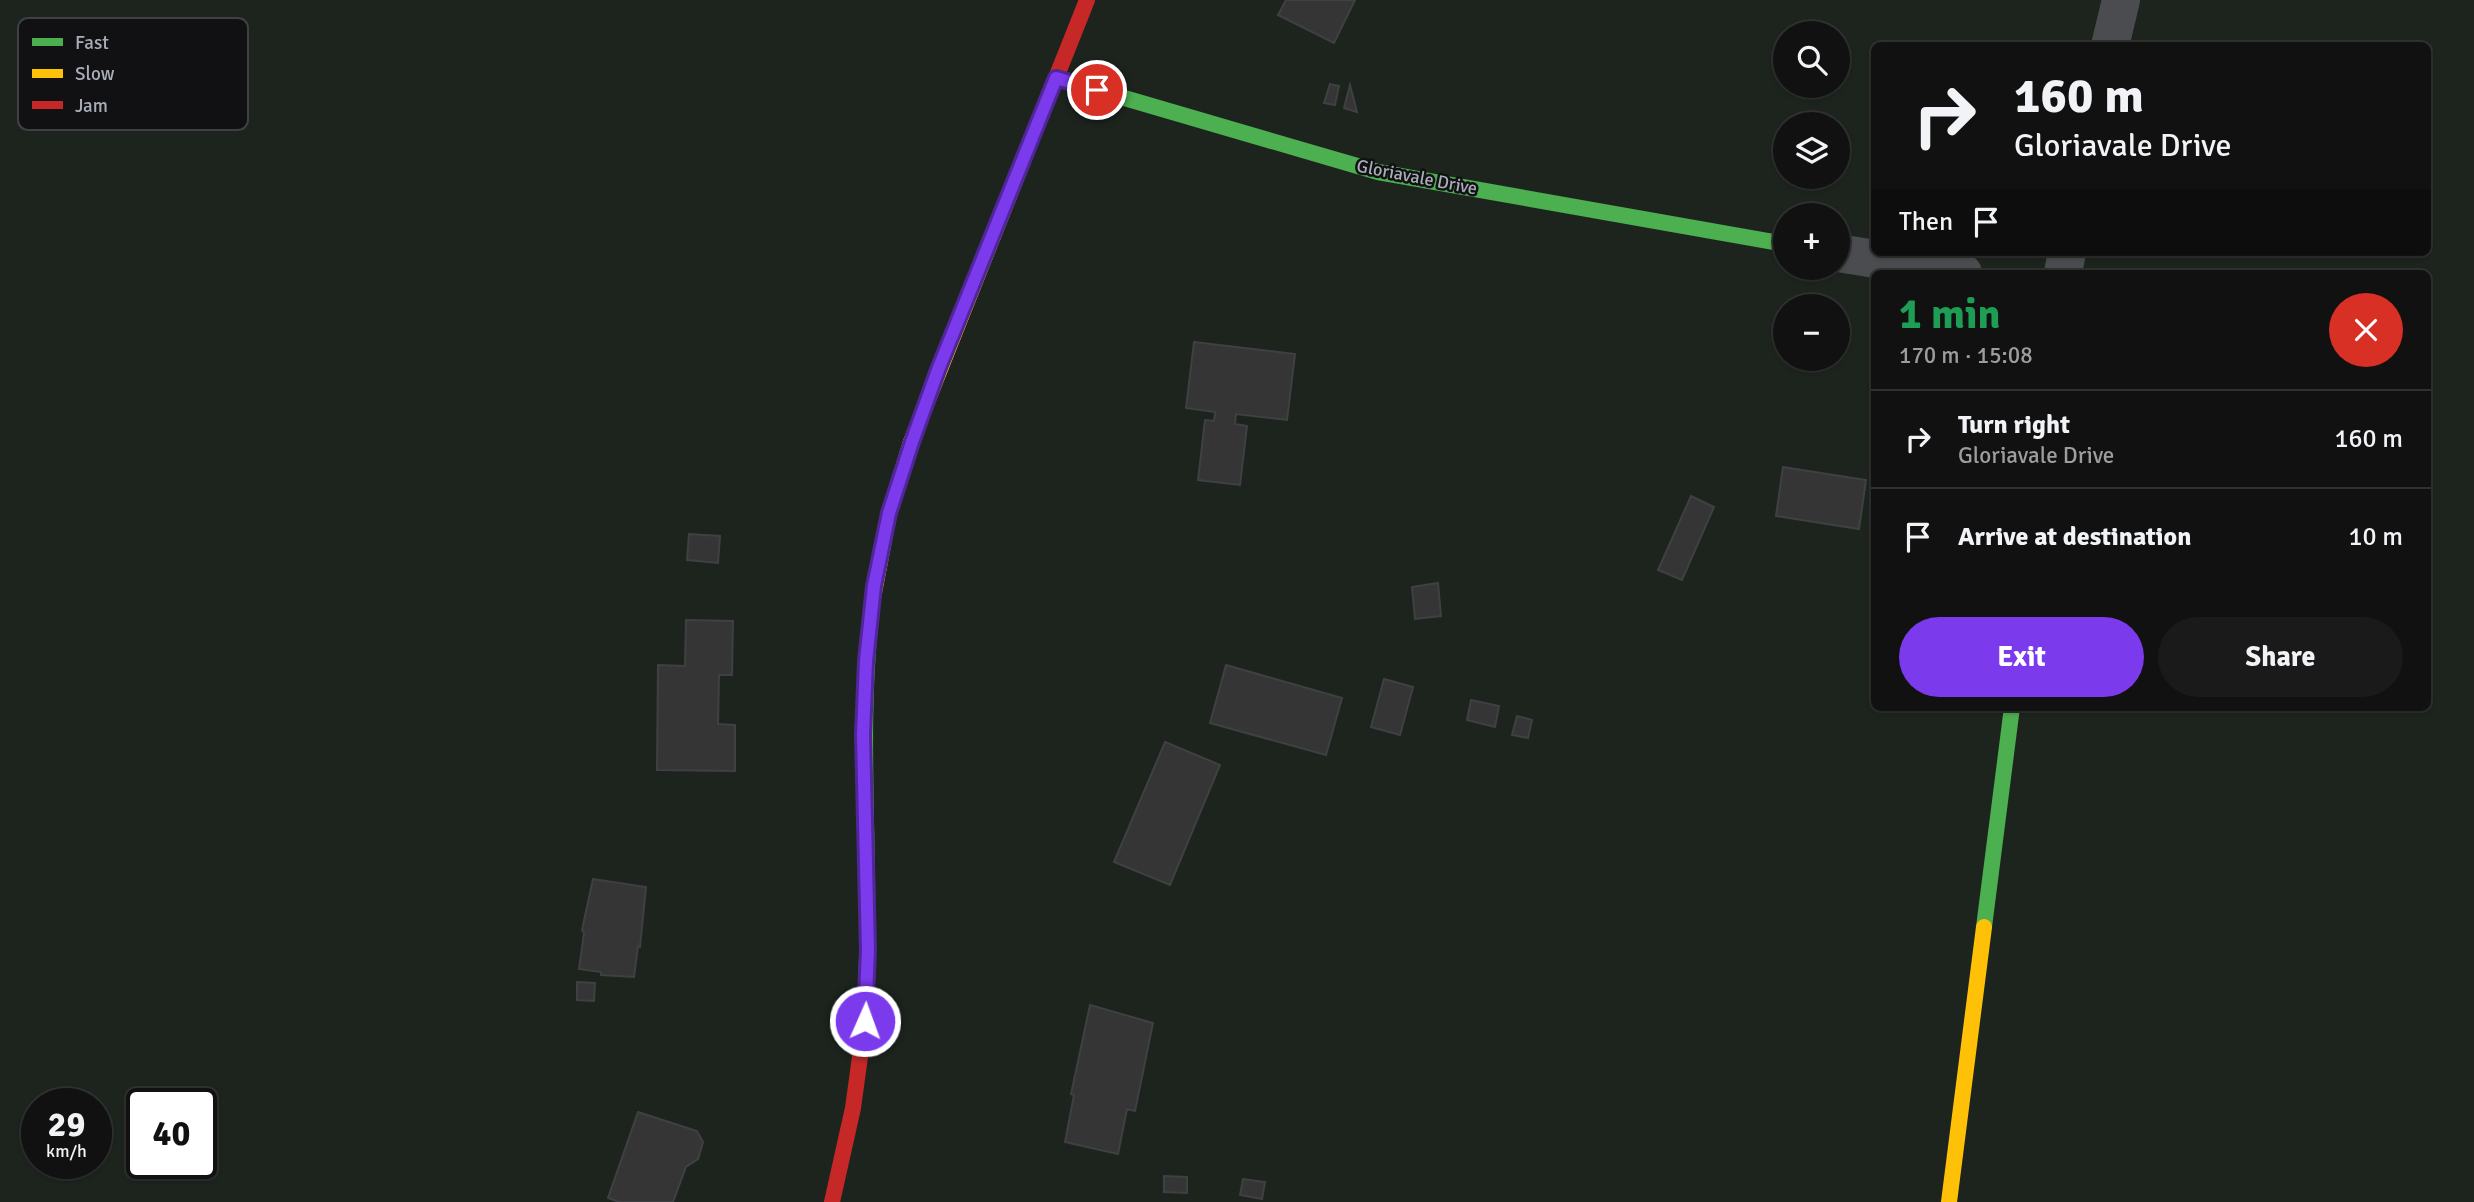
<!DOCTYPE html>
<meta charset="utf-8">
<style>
:root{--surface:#111;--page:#1a1a1a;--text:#f1f3f6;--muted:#9c9d9f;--line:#303131;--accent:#7c3aed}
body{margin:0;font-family:Signika,sans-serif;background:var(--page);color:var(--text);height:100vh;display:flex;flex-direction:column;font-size:26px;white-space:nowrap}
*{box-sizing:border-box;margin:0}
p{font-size:23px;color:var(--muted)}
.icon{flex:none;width:38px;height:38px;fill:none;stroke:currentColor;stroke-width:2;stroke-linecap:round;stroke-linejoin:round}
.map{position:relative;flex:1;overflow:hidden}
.details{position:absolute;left:1871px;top:270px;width:560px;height:441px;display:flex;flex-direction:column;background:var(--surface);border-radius:10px;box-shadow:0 2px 5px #0004,0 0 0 2px var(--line)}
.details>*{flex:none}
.top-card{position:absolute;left:1871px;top:42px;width:560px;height:214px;border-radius:10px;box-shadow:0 2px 5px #0004,0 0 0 2px var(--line);background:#111;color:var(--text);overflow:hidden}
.tools{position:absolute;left:1773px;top:21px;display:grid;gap:14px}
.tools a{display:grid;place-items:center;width:77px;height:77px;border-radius:50%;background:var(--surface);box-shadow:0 2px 5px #0004,0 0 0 2px var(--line);font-size:35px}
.speed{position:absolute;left:21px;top:1088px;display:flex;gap:14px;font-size:35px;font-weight:700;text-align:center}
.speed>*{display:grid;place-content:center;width:91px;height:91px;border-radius:50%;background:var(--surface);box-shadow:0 2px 5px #0004,0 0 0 2px var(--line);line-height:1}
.speed small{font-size:18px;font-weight:400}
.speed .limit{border:4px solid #111;border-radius:10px;background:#fff;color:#111}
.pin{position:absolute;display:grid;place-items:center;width:60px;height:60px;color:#fff;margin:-30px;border:4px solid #fff;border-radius:50%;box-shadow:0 2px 7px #0007}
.me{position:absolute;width:77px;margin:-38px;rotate:2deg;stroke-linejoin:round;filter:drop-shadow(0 0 5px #0008)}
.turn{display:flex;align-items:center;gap:24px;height:147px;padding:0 28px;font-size:32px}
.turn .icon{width:91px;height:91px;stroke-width:2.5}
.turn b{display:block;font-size:49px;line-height:60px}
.then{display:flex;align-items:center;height:66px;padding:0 28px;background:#0003;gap:14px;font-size:26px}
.round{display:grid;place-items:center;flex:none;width:74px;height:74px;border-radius:37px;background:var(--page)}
.overview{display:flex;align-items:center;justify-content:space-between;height:119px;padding:0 28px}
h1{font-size:42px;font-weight:800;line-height:52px;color:#1e9e55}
.cta{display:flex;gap:14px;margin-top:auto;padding:14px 28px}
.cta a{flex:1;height:80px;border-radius:42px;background:var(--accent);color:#fff;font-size:28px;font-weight:800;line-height:80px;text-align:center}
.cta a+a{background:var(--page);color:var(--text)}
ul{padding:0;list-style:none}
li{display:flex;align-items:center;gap:21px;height:98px;padding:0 28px;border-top:2px solid var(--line)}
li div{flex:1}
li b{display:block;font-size:26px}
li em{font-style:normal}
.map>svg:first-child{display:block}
.green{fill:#1d241e;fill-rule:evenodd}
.building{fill:#353536;stroke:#3f4043;stroke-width:2}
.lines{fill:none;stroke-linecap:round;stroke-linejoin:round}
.street{stroke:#4b4c50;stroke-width:38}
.fast{stroke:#4caf50;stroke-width:16}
.slow{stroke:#ffc107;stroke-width:16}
.jam{stroke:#c62828;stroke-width:16}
.route-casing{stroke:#51269a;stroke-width:18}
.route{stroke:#7c3aed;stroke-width:12}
.labels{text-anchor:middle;stroke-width:5;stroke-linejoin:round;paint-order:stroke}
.street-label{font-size:18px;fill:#a8adb7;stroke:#111113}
.key{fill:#111113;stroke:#3e4044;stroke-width:2}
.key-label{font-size:19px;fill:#a8adb7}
</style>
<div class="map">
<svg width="2474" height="1202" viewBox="0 0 2474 1202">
<rect width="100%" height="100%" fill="#171717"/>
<path class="green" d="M 0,0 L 2474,0 L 2474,1202 L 0,1202 ZM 1785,33 L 1838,33 L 1838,86 L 1785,86 ZM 1874,46 L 2427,46 L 2427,252 L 1874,252 ZM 1785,124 L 1838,124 L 1838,177 L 1785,177 ZM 1785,215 L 1838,215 L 1838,268 L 1785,268 ZM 1874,273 L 2427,273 L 2427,707 L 1874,707 ZM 1785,306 L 1838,306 L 1838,359 L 1785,359 ZM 37,1104 L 96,1104 L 96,1164 L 37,1164 ZM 142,1104 L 201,1104 L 201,1164 L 142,1164 Z"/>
<path class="building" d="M 1286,0 L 1355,0 L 1334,43 L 1278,15 Z
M 1330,84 L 1339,86 L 1335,105 L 1324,103 Z
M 1350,85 L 1357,112 L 1344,108 Z
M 1194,342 L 1295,354 L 1287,420 L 1236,414 L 1235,424 L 1247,426 L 1240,485 L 1198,480 L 1205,420 L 1214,421 L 1215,412 L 1186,408 Z
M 1783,467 L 1866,480 L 1859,529 L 1776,516 Z
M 1691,496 L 1714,507 L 1682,580 L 1658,570 Z
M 689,534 L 720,536 L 718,563 L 687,560 Z
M 1438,583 L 1441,616 L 1415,619 L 1412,587 Z
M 686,620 L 733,621 L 732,675 L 719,675 L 718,724 L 735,725 L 735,771 L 657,770 L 658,665 L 685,666 Z
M 1226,665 L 1342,698 L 1326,755 L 1210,723 Z
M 1384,679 L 1413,687 L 1400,735 L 1371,727 Z
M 1471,700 L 1499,706 L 1495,727 L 1467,720 Z
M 1517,716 L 1532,720 L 1528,738 L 1512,735 Z
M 1165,742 L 1220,765 L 1170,885 L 1114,862 Z
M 593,879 L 646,887 L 640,947 L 638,946 L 634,977 L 601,975 L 601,972 L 579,969 L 584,933 L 582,930 Z
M 577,982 L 595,983 L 594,1001 L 577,1000 Z
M 1090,1005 L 1153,1023 L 1135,1111 L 1127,1109 L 1118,1154 L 1065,1142 L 1074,1095 L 1071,1094 Z
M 638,1112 L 697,1131 L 703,1142 L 698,1159 L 686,1167 L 673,1202 L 619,1202 L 608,1198 Z
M 1164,1176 L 1187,1177 L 1187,1193 L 1164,1192 Z
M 1243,1179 L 1265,1182 L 1262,1199 L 1240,1195 Z"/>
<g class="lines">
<path class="street" d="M 2110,46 L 2121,0
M 1838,253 L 1963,273
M 2063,273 L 2067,252"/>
<path class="fast" d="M 1056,78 L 1378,172 L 1785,244
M 1984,927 L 2012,707
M 862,1042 C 877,894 854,746 873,598"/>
<path class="slow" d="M 873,598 L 889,514 L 911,442 L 1023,161
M 1949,1202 L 1984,927"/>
<path class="jam" d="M 1023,161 L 1087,0
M 832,1202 L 853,1108 L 862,1042"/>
</g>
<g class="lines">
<defs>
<path id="route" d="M 865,1021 L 868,950 L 863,735 L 866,661 L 874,586 L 889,513 L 912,442 L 938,370 L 1056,78 L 1097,90"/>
</defs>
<use href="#route" class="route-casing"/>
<use href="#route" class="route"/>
</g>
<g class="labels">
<g class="street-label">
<text transform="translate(1417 177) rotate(11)" y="6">Gloriavale Drive</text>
</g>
</g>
<rect x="18" y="18" width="230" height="112" rx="10" class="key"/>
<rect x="32" y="38" width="31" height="8" fill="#4caf50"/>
<rect x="32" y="69" width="31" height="9" fill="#ffc107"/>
<rect x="32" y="101" width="31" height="8" fill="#c62828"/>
<g class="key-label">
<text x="75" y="49">Fast</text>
<text x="75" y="80">Slow</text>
<text x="75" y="112">Jam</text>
</g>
</svg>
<div class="tools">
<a><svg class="icon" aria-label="search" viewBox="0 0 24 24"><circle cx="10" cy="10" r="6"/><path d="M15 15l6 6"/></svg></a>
<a><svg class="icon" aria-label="layers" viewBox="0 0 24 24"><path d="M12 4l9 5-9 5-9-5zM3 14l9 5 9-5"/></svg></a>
<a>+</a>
<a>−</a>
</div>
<div class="speed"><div>29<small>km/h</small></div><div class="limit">40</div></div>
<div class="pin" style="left:1097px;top:90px;background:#d93025"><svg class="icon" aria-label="arrive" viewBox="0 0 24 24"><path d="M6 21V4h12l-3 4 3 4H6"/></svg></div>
<svg class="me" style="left:865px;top:1021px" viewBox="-20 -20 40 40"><circle r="17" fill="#7c3aed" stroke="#fff" stroke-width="3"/><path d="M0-11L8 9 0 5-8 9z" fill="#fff"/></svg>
<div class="top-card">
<div class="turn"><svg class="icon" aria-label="right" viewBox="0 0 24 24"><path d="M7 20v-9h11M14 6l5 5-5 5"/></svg><div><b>160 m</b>Gloriavale Drive</div></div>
<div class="then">Then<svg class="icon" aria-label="arrive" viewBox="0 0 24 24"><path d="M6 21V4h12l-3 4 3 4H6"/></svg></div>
</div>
<section class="details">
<div class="overview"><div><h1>1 min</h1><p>170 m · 15:08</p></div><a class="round" style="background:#d93025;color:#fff"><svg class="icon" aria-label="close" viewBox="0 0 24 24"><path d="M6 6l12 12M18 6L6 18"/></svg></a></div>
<ul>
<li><svg class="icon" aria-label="right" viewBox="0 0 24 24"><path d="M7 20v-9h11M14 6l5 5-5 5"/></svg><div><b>Turn right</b><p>Gloriavale Drive</p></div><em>160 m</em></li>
<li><svg class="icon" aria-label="arrive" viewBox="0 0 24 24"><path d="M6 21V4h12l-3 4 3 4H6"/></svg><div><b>Arrive at destination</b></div><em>10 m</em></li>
</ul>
<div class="cta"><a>Exit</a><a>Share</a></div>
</section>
</div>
